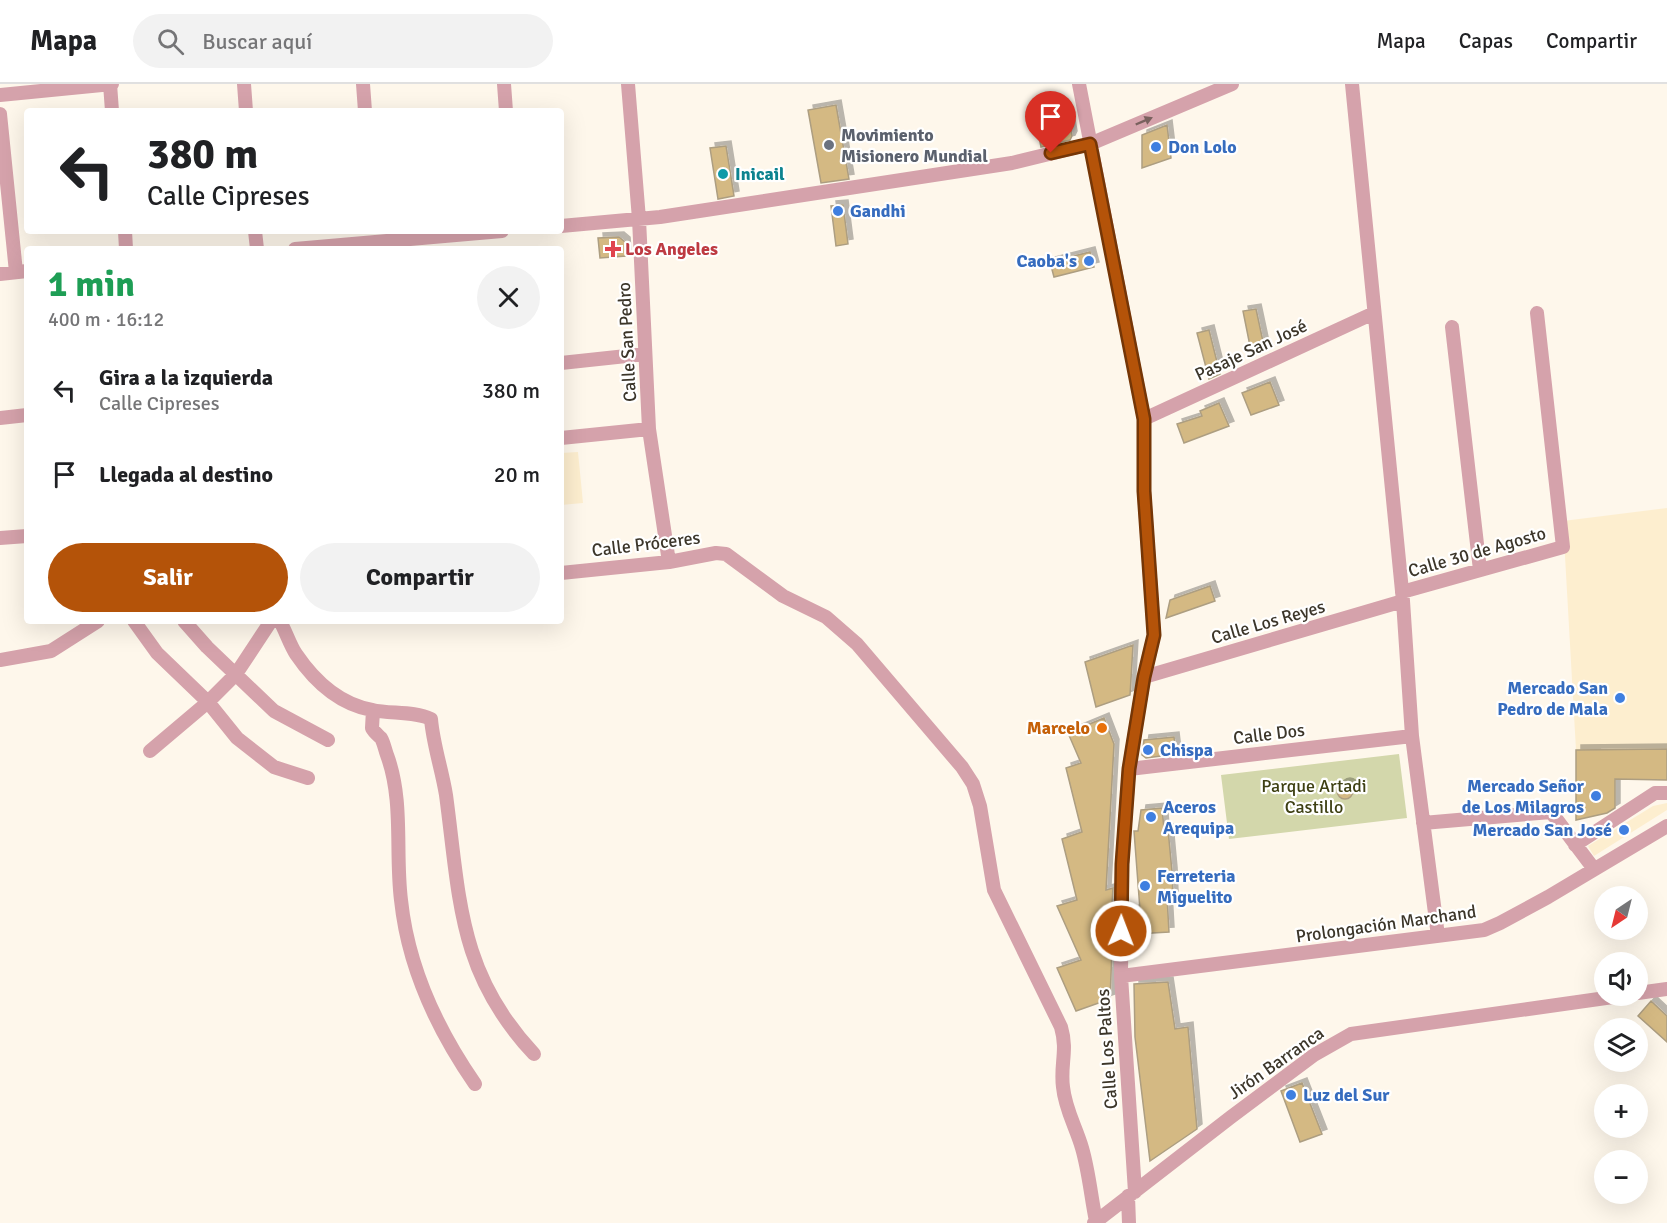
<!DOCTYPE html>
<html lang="es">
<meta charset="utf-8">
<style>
:root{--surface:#fff;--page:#f2f2f2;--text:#202124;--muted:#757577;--line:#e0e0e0;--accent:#b45309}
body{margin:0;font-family:Signika,sans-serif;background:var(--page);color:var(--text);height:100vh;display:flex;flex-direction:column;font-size:22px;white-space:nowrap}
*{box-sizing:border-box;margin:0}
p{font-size:20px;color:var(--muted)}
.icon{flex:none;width:33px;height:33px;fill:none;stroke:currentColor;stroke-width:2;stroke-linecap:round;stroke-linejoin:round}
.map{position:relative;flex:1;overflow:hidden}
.panel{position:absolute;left:24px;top:162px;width:540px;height:378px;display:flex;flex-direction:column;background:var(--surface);border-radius:6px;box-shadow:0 6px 24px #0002}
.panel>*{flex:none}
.guide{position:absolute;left:24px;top:24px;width:540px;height:126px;border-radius:6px;box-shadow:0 6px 24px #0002;background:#fff;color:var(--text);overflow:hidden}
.needle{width:39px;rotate:215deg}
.controls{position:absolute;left:1594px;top:802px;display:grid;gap:12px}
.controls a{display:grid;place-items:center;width:54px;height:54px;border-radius:50%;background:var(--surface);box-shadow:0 6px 24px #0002;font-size:30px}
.pin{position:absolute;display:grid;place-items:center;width:51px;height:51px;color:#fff;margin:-62px -26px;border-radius:50% 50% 50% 0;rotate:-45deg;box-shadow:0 0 6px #0007}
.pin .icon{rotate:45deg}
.me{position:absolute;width:66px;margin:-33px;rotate:1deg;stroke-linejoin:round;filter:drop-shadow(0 0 4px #0008)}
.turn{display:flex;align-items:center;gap:21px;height:126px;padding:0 24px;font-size:27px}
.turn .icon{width:78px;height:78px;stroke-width:2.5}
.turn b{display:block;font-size:42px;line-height:51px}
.round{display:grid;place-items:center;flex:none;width:63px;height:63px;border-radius:32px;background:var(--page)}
.summary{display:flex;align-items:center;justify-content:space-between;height:102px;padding:0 24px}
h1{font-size:36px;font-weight:800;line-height:45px;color:#1e9e55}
.button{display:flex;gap:12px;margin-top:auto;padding:12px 24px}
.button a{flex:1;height:69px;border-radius:36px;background:var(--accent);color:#fff;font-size:24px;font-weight:800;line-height:69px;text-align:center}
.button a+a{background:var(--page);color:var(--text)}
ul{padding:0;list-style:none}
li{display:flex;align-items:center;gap:18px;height:84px;padding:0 24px}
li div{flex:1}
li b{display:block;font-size:22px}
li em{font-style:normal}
header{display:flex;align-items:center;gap:36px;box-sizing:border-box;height:84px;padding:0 30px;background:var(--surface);border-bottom:2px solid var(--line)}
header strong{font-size:28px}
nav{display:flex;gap:33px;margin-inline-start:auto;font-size:21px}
.search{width:420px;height:54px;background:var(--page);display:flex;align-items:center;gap:15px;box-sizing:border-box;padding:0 21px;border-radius:33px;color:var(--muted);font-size:22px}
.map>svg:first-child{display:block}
.built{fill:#fdeecf}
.green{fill:#d3d7ab}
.building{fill:#d4b983;stroke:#ad9e81;stroke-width:1.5;filter:url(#shadow)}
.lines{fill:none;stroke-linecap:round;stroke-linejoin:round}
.minor{stroke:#d5a2ab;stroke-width:14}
.oneway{fill:#79615e}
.route-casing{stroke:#753606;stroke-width:15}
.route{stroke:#b45309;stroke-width:10}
.worship-dot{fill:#6b7280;stroke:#fff;stroke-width:2}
.shop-dot{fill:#3f7fe0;stroke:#fff;stroke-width:2}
.culture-dot{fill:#0f9aa8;stroke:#fff;stroke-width:2}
.health-dot{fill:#e0444e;stroke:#fff;stroke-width:2}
.food-dot{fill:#e8710a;stroke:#fff;stroke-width:2}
.labels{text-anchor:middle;stroke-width:4.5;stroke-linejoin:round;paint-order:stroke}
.worship-label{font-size:18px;font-weight:bold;fill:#5b616d;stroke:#fff;text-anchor:start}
.shop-label{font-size:18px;font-weight:bold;fill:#366cbe;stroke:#fff;text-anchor:start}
.culture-label{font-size:18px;font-weight:bold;fill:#0d838f;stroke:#fff;text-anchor:start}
.health-label{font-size:18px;font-weight:bold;fill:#be3a42;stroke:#fff;text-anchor:start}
.street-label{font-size:18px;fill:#3c362a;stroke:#fff}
.food-label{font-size:18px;font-weight:bold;fill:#c56008;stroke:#fff;text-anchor:end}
.park-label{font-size:18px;fill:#3e4013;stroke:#fff}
</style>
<header>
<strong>Mapa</strong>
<div class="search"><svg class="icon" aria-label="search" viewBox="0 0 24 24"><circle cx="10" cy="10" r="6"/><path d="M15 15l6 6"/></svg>Buscar aquí</div>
<nav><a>Mapa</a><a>Capas</a><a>Compartir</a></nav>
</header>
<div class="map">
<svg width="1667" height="1139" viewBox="0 0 1667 1139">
<defs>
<filter id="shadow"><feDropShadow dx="5" dy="-5" stdDeviation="0" flood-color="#0004"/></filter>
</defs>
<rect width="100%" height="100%" fill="#fef7eb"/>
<path class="built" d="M 578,368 L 583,419 L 561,421 L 561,369 Z
M 1667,424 L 1667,665 L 1576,666 L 1563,437 Z
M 1667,719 L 1667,726 L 1594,772 L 1588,762 L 1653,722 Z"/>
<path class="green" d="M 1399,670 L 1407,734 L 1229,755 L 1221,691 Z"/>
<path class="building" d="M 836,21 L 849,95 L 821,99 L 808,26 Z
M 1069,35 L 1072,52 L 1070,56 L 1041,63 L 1036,37 Z
M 1167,41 L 1171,74 L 1142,84 L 1142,51 Z
M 726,62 L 734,112 L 718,115 L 710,64 Z
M 843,121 L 848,160 L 836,162 L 831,122 Z
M 619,153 L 625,158 L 626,172 L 600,174 L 598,154 Z
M 1090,168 L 1094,183 L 1054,193 L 1050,178 Z
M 1256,225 L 1265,267 L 1252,272 L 1243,227 Z
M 1209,246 L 1220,290 L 1209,295 L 1197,249 Z
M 1270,298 L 1279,321 L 1251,331 L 1242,309 Z
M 1219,319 L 1229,342 L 1184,359 L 1177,340 L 1202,332 L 1200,327 Z
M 1210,502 L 1215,517 L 1166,534 L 1170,516 Z
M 1133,561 L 1130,611 L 1096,623 L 1085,578 Z
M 1104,634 L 1114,660 L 1106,806 L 1113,804 L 1109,866 L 1112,865 L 1110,915 L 1076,927 L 1057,884 L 1081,876 L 1057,822 L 1077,816 L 1062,755 L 1082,748 L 1066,684 L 1081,679 L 1068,649 Z
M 1174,653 L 1176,670 L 1146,674 L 1142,671 L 1144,656 Z
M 1667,665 L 1667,696 L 1615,695 L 1615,724 L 1607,729 L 1576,736 L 1576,666 Z
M1337 707a8 8 0 1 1 16 0a8 8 0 1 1-16 0Z
M 1162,724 L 1164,745 L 1168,745 L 1172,788 L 1173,812 L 1167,813 L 1169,848 L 1136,850 L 1134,826 L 1140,826 L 1134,747 L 1138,747 L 1141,726 Z
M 1168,898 L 1175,945 L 1188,943 L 1197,1045 L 1150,1077 L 1135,953 L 1134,900 Z
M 1651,917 L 1667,932 L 1667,958 L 1638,932 Z
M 1302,999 L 1322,1050 L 1300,1058 L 1281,1007 Z"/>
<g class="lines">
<path class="minor" d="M 110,0 L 112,27
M 244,0 L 246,27
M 363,0 L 365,27
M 504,0 L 506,27
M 628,0 L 639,135 L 649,345 L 669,478
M 1079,0 L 1144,335 L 1144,407 L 1154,551 L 1144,593 L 1129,685 L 1122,780 L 1121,892 L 1135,1108
M 1352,0 L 1403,517 L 1412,652 L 1438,852
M 0,11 L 112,0
M 0,30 L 16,188
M 561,142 L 660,133 L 1012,79 L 1090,60 L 1232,0
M 125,147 L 126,165
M 255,147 L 257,165
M 295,165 L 502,147
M 0,190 L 27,187
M 1452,243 L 1480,486
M 561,279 L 645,270
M 0,334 L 27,331
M 1144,335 L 1374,229
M 561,354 L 649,345
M 0,454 L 27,452
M 561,489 L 669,478 L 716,469 L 726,470 L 783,512 L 826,533 L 857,560 L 962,683 L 973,700 L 980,722 L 994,806 L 1061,943 C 1068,967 1060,980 1063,1003 C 1065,1025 1076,1043 1082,1064 C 1089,1088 1091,1113 1096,1137
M 1402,508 L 1563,463 L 1537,229
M 134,537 L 157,569 L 208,618 L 237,654 L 274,683 L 308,694
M 184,537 L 207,563 L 274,627 L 328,656
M 280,537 C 286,548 290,561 296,570 C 315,598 339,620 372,626 C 391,630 414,627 431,635 C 433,660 442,686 446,711 C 460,815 458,889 534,970
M 0,576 L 51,567 L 98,537
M 1144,593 L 1403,517
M 373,626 L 372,644 C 374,648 378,651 381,654 C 384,659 385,666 387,671 C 404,717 395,768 401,816 C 408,883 437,945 475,1000
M 150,667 L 208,618 L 236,590 L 271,537
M 1129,685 L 1412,652
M 1423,739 L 1551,728 L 1594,785
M 1575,761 L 1655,709 L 1667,709
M 1121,892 L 1484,846 L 1500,839 L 1548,813 L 1667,742
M 1638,909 L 1667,905
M 1128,1112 L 1129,1139
M 1094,1139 L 1231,1033 L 1314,971 L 1351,950 L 1620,912"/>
</g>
<defs><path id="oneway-solid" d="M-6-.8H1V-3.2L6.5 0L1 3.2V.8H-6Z" transform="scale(1.5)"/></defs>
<use class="oneway" href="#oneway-solid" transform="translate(1144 37) rotate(-23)"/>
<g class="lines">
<defs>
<path id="route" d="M 1051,69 L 1090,60 L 1144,335 L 1144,407 L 1154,551 L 1144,593 L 1129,685 L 1122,780 L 1121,847"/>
</defs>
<use href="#route" class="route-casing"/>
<use href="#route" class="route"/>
</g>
<circle class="worship-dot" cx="829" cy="61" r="6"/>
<g class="shop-dot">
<circle cx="1156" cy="63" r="6"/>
<circle cx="838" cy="127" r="6"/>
<circle cx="1089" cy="177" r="6"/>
<circle cx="1620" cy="614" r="6"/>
<circle cx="1148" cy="666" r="6"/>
<circle cx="1596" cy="712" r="6"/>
<circle cx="1151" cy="733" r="6"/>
<circle cx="1624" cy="746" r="6"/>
<circle cx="1145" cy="802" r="6"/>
<circle cx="1291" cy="1011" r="6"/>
</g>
<circle class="culture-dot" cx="723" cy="90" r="6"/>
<path class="health-dot" d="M610 156h6v6h6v6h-6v6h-6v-6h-6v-6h6z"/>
<circle class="food-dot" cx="1102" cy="644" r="6"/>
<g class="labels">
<g class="worship-label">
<text x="841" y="57">Movimiento<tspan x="841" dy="21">Misionero Mundial</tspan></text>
</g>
<g class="shop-label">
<text x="1168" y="69">Don Lolo</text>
<text x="850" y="133">Gandhi</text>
<text x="1077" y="183" text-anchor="end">Caoba's</text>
<text x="1608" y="610" text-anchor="end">Mercado San<tspan x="1608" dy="21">Pedro de Mala</tspan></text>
<text x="1160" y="672">Chispa</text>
<text x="1584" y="708" text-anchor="end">Mercado Señor<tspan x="1584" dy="21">de Los Milagros</tspan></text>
<text x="1163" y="729">Aceros<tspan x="1163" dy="21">Arequipa</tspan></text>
<text x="1612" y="752" text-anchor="end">Mercado San José</text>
<text x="1157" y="798">Ferreteria<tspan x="1157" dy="21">Miguelito</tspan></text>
<text x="1303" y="1017">Luz del Sur</text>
</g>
<g class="culture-label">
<text x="735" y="96">Inicail</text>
</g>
<g class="health-label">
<text x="625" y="171">Los Angeles</text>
</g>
<g class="street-label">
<text transform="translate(627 258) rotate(-93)" y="6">Calle San Pedro</text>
<text transform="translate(1251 266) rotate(-25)" y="6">Pasaje San José</text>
<text transform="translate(646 460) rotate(-7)" y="6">Calle Próceres</text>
<text transform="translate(1477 468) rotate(-16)" y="6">Calle 30 de Agosto</text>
<text transform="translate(1268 538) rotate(-16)" y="6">Calle Los Reyes</text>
<text transform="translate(1269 650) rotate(-7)" y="6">Calle Dos</text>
<text transform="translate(1386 840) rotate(-8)" y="6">Prolongación Marchand</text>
<text transform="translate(1107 965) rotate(-94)" y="6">Calle Los Paltos</text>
<text transform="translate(1276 979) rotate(-35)" y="6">Jirón Barranca</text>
</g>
<g class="food-label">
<text x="1090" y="650">Marcelo</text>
</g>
<g class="park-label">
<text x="1314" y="708">Parque Artadi<tspan x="1314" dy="21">Castillo</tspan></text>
</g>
</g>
</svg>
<div class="controls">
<a><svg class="needle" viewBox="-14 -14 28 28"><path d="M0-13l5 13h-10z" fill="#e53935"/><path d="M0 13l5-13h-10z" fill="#757577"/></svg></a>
<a><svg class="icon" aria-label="sound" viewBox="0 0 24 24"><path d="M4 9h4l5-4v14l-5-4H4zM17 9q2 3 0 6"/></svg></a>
<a><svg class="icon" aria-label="layers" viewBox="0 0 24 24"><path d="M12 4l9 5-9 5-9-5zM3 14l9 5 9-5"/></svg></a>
<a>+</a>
<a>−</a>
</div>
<div class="pin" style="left:1051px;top:69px;background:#d93025"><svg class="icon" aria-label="arrive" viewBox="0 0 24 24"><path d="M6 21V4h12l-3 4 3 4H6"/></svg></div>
<svg class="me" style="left:1121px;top:847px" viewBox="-20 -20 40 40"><circle r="17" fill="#b45309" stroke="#fff" stroke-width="3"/><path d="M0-11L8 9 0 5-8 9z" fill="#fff"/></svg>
<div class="guide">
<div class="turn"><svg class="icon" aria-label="left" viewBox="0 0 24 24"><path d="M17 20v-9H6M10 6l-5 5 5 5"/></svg><div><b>380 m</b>Calle Cipreses</div></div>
</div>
<section class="panel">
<div class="summary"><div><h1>1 min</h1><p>400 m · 16:12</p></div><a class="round"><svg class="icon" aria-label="close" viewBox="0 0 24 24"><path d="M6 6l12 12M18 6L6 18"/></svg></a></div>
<ul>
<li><svg class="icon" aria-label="left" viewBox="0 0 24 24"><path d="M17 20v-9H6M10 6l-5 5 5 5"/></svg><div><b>Gira a la izquierda</b><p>Calle Cipreses</p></div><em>380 m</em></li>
<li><svg class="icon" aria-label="arrive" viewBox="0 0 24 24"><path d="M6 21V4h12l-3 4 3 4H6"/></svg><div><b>Llegada al destino</b></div><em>20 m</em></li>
</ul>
<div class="button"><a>Salir</a><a>Compartir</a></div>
</section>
</div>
